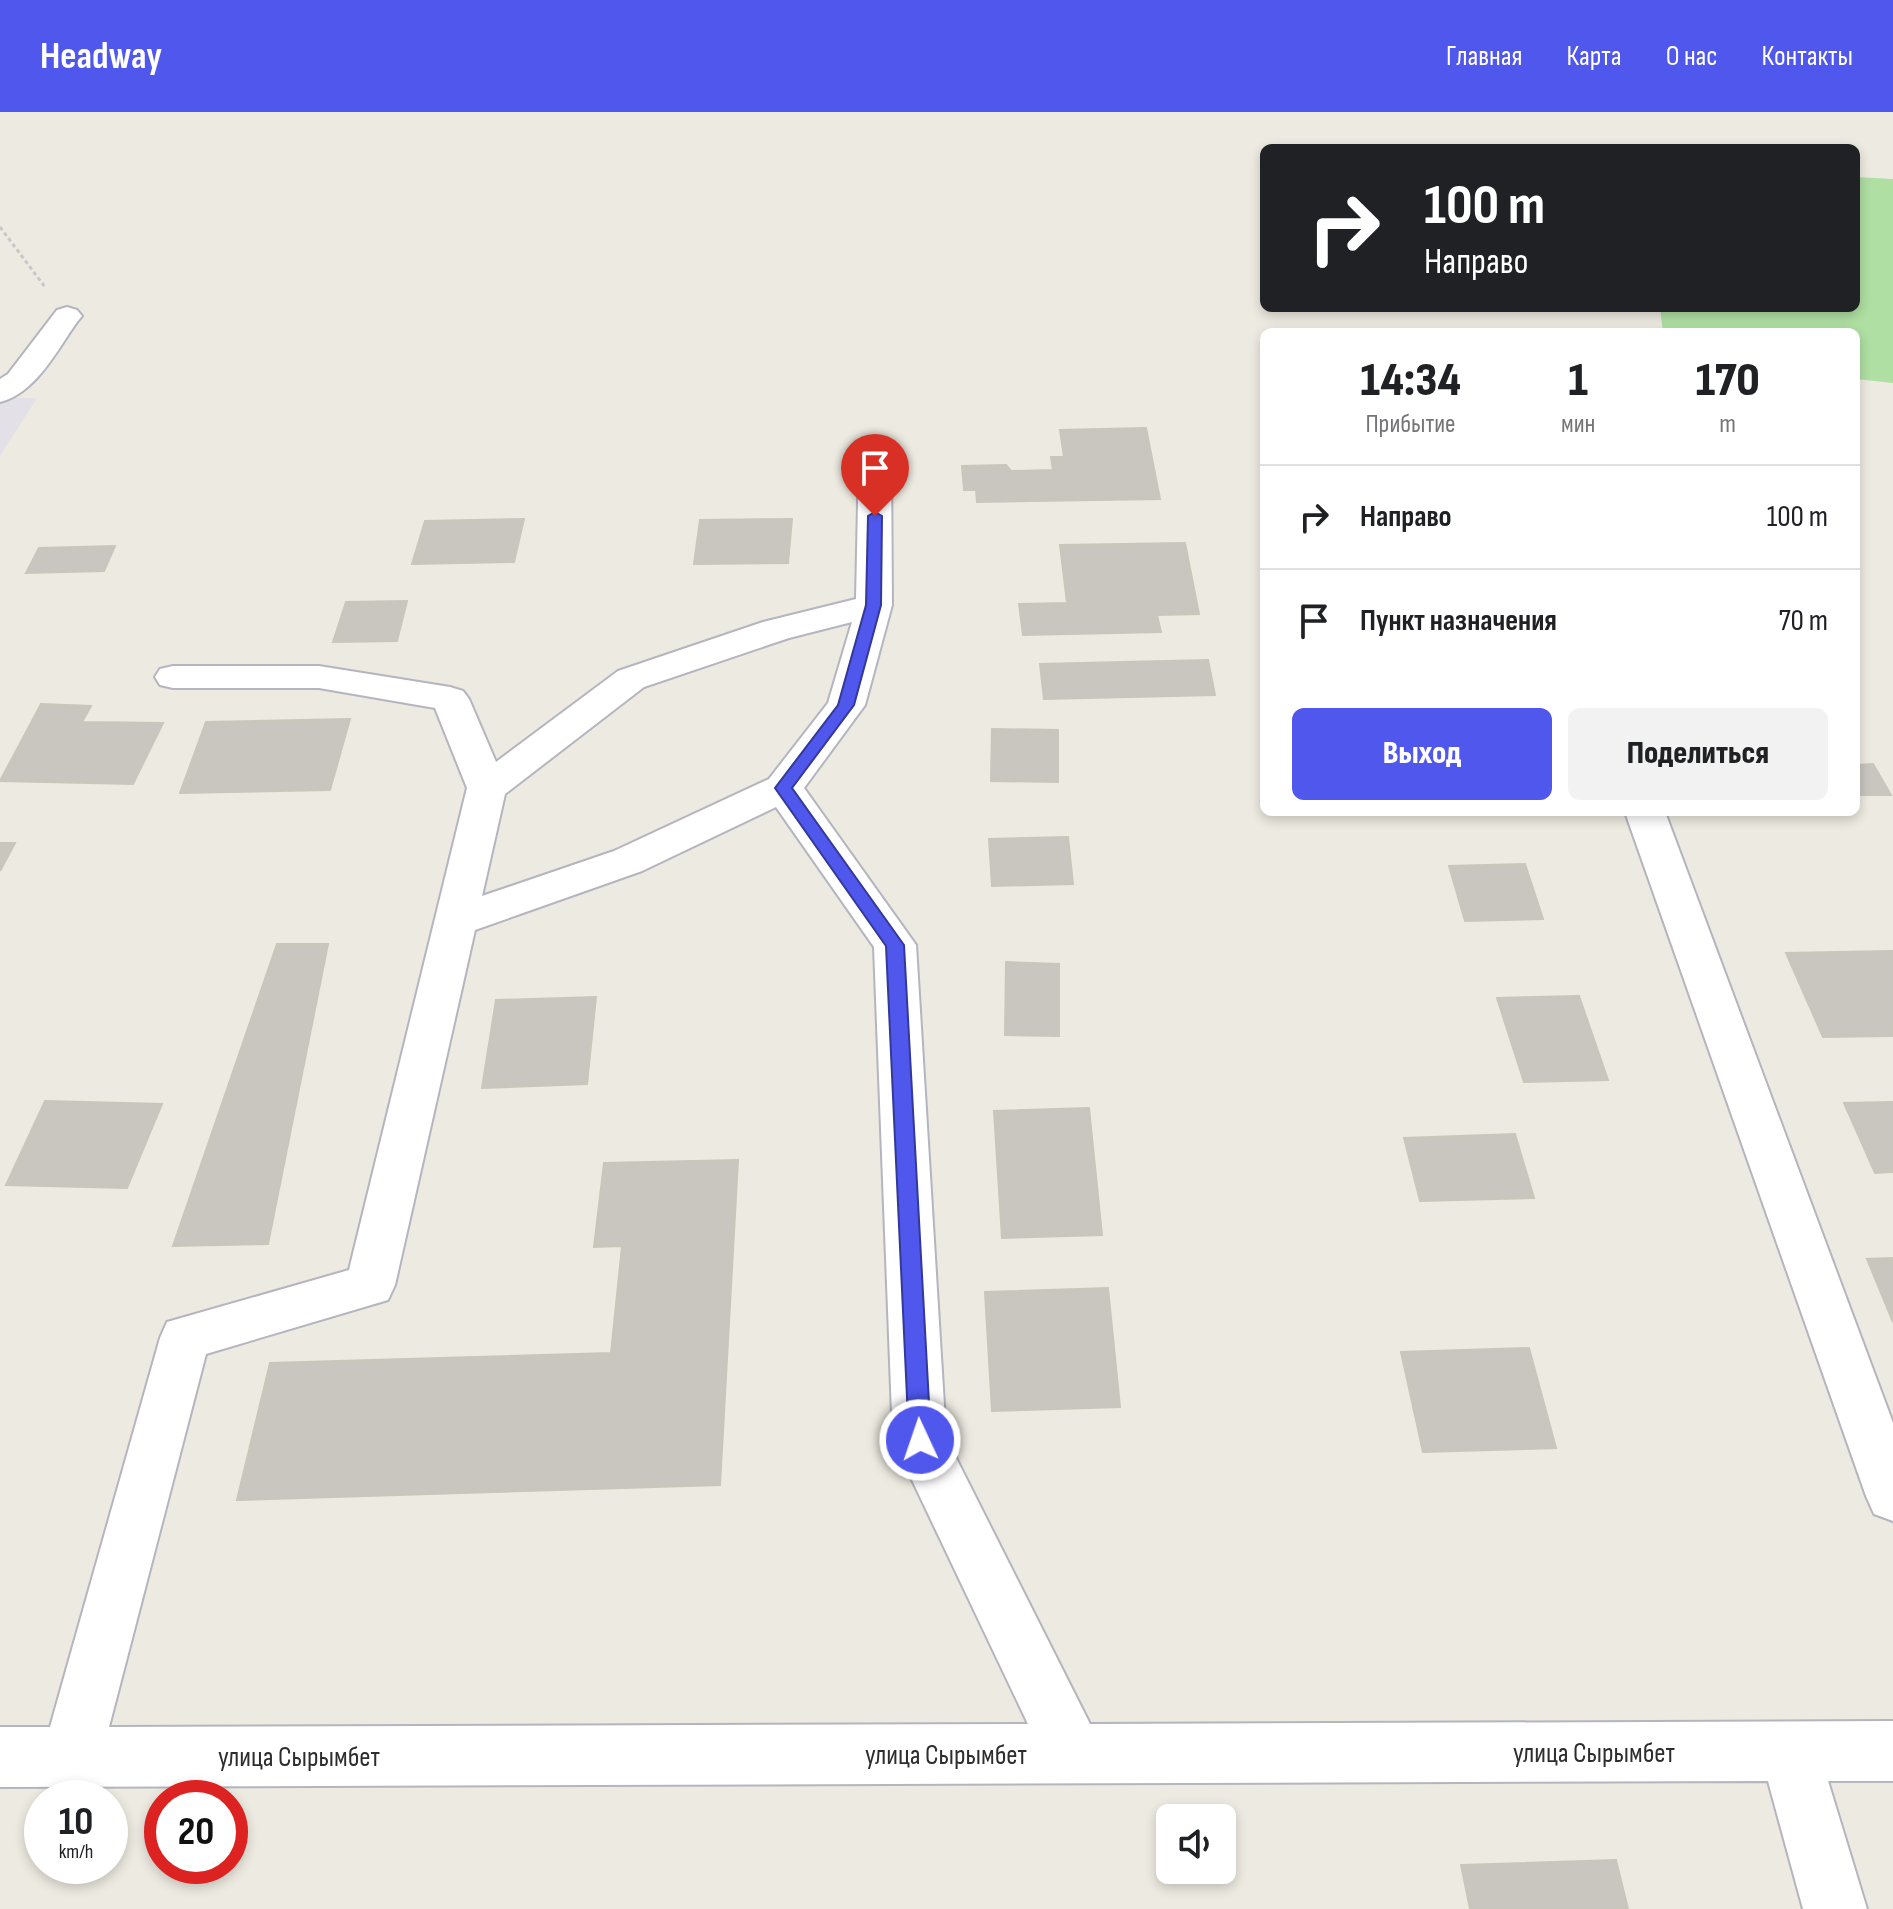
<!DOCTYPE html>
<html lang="ru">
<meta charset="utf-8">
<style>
:root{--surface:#fff;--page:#f2f2f2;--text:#202124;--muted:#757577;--line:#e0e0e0;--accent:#4f57ec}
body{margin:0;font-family:"Sofia Sans Condensed",sans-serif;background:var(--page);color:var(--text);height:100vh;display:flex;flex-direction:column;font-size:30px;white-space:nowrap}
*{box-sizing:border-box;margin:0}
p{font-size:26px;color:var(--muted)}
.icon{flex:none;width:44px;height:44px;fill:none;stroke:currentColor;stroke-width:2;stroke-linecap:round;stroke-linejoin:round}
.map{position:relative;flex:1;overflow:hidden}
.drawer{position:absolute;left:1260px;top:216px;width:600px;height:488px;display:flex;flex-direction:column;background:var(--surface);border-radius:12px;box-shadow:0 4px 12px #0003}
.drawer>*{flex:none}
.guide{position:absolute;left:1260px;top:32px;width:600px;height:168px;border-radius:12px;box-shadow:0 4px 12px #0003;background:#202124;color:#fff;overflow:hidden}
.controls{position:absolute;left:1156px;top:1692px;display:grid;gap:16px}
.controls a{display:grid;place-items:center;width:80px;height:80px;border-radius:12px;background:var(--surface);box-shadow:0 4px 12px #0003;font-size:40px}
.speed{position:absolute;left:24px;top:1668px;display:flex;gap:16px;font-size:40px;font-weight:700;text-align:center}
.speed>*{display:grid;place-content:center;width:104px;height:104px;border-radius:50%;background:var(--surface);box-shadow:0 4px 12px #0003;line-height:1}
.speed small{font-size:20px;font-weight:400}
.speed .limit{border:12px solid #d22;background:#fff;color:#111}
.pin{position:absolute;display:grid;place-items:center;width:68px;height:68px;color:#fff;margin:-82px -34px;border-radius:50% 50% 50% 0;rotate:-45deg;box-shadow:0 0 8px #0007}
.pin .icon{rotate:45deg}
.me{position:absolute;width:88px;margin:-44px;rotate:357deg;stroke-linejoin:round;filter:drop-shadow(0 0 6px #0008)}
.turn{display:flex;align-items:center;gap:28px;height:168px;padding:0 32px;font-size:36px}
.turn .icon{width:104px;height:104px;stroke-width:2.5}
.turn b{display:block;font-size:56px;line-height:68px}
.eta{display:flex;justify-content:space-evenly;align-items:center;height:136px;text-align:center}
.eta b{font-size:48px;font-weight:800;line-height:56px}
.button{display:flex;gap:16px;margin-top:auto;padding:16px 32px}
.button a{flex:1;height:92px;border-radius:12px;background:var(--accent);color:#fff;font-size:32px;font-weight:800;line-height:92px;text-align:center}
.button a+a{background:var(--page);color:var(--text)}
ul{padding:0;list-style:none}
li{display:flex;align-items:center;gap:24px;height:104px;padding:0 32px;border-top:2px solid var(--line)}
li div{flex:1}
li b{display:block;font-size:30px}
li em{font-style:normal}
header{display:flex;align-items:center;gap:48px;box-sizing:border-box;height:112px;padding:0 40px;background:var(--accent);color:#fff}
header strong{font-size:38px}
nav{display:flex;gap:44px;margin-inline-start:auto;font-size:28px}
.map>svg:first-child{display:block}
.industrial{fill:#e3e1e7}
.green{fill:#afdfa2}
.building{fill:#c9c6c0;stroke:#c9c6ba;stroke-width:2}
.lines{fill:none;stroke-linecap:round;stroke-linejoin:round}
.minor-casing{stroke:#b4b5bf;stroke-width:4}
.path{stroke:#c8c8c8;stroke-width:3;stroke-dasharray:4 3;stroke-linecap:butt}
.minor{fill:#fff;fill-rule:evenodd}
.route{fill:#4f57ec;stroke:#333999;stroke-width:2}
.labels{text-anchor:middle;stroke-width:7;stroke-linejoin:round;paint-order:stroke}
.near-street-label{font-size:28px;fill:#2d2d2d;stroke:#fff}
</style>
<header>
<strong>Headway</strong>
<nav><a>Главная</a><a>Карта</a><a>О нас</a><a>Контакты</a></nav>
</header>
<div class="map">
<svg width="1893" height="1797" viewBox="0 0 1893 1797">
<rect width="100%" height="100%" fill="#edeae1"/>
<path class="industrial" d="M 3,286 L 37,286 L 0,344 L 0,291 Z"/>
<path class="green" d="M 1856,65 L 1893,67 L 1893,271 L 1856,267 L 1856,220 L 1663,220 L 1660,196 L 1856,196 Z"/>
<path class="building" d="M 1146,316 L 1160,387 L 977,390 L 976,378 L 964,378 L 962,354 L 1006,353 L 1011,359 L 1053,358 L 1051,345 L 1064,345 L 1060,318 Z
M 524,407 L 514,450 L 412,452 L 425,409 Z
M 792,407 L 788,451 L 694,452 L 700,408 Z
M 1185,431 L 1199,502 L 1157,503 L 1161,520 L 1023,523 L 1019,492 L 1067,491 L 1060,433 Z
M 115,434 L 104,459 L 26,461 L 39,436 Z
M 407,489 L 397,529 L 333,530 L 346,490 Z
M 1208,548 L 1215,583 L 1044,587 L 1040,552 Z
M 41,592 L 91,594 L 82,610 L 163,611 L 133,672 L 0,669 Z
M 350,607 L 330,678 L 180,681 L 206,610 Z
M 992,617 L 1058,618 L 1058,670 L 991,669 Z
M 1873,652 L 1891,683 L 1856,683 L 1856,653 Z
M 1068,725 L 1073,772 L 992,774 L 989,727 Z
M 0,731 L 15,731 L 0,759 Z
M 1525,752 L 1543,807 L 1465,809 L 1449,754 Z
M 277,832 L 328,832 L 268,1132 L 173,1134 Z
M 1893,839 L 1893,924 L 1823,925 L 1786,841 Z
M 1006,850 L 1059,852 L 1059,924 L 1005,923 Z
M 1579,884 L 1608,968 L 1524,970 L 1497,886 Z
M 596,885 L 587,972 L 482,976 L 496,888 Z
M 45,989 L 162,992 L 127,1076 L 6,1073 Z
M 1893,990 L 1893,1060 L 1875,1061 L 1844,991 Z
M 1089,996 L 1102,1123 L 1002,1126 L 994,999 Z
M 1515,1022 L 1534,1086 L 1420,1089 L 1404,1026 Z
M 738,1048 L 720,1373 L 237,1388 L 270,1251 L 611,1241 L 622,1134 L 594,1135 L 604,1051 Z
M 1893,1146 L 1893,1210 L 1867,1147 Z
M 1108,1176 L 1120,1295 L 992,1299 L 985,1180 Z
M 1529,1236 L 1556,1336 L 1423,1340 L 1401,1240 Z
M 1616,1748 L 1628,1797 L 1470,1797 L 1461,1753 Z"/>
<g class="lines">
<defs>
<path id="minor" d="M 67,195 L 77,198 L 82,204 L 77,210 C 57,238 36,281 0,290 L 0,267 L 8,262 L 57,198 Z
M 875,334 L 886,337 L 891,344 L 892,493 L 865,593 L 804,676 L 916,833 L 946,1326 L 1090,1612 L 1893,1609 L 1893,1669 L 1828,1669 L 1867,1797 L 1803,1797 L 1768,1669 L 0,1675 L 0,1615 L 50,1615 L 160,1226 L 167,1210 L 349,1158 L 467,676 L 435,596 L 319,576 L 173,576 L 160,573 L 155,565 L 160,557 L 173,554 L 319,554 L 450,575 L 463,579 L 469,587 L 496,650 L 618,559 L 763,510 L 856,487 L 859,344 L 864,337 ZM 852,510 L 828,591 L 769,667 L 614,739 L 482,784 L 505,682 L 644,575 L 789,526 ZM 776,695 L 874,835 L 893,1328 L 1028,1612 L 109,1615 L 206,1242 L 388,1188 L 395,1173 L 475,818 L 642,759 Z
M 1625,700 L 1665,700 L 1893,1311 L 1893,1409 L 1874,1402 L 1866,1384 Z"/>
</defs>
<use href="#minor" class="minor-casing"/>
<path class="path" d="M 0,115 L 45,175"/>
<use href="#minor" class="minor"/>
</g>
<path class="route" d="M 875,400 L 882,404 L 881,493 L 854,593 L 792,676 L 904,833 L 931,1328 L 928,1335 L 920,1338 L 913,1335 L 909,1328 L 886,834 L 775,676 L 838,593 L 866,493 L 868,404 Z"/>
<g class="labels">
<g class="near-street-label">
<text x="1594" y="1650">улица Сырымбет</text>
<text x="946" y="1652">улица Сырымбет</text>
<text x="299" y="1654">улица Сырымбет</text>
</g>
</g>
</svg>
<div class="controls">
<a><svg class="icon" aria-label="sound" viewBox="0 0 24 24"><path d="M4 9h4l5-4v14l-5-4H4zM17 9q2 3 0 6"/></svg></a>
</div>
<div class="speed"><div>10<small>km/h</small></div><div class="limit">20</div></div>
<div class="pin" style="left:875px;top:404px;background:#d93025"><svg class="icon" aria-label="arrive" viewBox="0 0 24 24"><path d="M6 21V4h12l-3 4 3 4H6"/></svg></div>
<svg class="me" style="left:920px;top:1328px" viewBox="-20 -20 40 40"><circle r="17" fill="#4f57ec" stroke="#fff" stroke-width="3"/><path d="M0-11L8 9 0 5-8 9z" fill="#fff"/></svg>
<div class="guide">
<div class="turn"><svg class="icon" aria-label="right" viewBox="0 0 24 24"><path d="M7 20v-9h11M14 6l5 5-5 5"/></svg><div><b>100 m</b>Направо</div></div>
</div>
<section class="drawer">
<div class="eta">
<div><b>14:34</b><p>Прибытие</p></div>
<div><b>1</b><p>мин</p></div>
<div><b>170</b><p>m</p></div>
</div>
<ul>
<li><svg class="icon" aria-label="right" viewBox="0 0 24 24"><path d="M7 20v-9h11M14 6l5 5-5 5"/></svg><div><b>Направо</b></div><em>100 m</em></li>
<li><svg class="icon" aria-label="arrive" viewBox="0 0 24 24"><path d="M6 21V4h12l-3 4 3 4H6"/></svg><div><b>Пункт назначения</b></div><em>70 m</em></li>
</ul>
<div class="button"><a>Выход</a><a>Поделиться</a></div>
</section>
</div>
